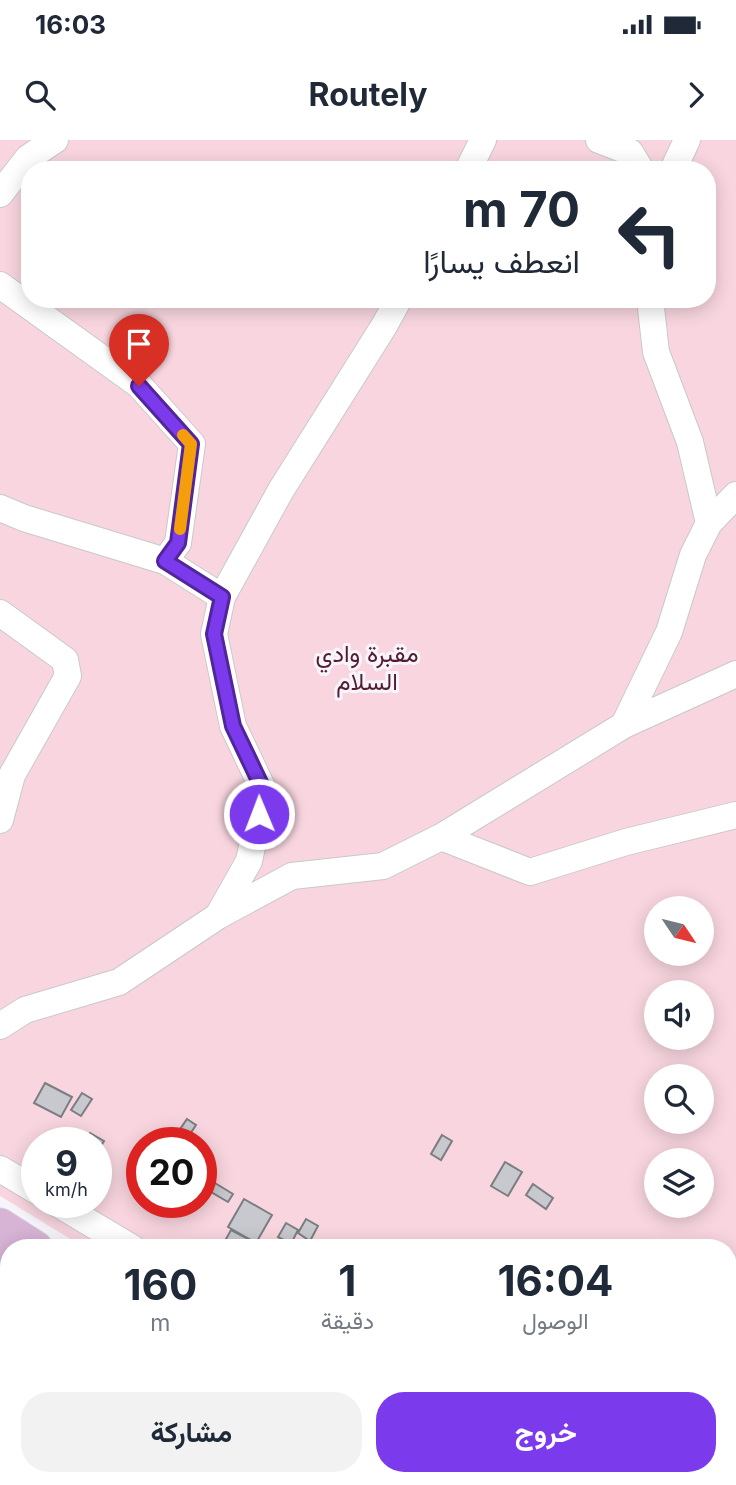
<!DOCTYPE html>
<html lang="ar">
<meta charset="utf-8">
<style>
:root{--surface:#fff;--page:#f2f2f3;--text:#1f2937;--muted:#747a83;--accent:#7c3aed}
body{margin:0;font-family:Inter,Vazirmatn,sans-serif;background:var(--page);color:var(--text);direction:rtl;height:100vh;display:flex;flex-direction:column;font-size:26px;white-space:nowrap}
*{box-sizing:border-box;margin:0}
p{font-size:23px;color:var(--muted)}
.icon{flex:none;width:38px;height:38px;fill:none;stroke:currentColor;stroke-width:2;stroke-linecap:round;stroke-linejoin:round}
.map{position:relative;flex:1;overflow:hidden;direction:ltr}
.panel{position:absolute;left:0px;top:1099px;width:737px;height:247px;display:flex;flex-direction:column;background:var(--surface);border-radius:28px 28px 0 0;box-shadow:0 4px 18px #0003;direction:rtl}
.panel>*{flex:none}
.banner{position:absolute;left:21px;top:21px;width:695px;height:147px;border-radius:28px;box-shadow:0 4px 18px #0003;direction:rtl;background:#fff;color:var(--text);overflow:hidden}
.needle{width:46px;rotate:125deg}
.tools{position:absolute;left:644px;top:756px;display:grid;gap:14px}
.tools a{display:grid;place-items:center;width:70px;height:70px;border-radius:50%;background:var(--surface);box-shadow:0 4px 18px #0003;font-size:35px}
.speed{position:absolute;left:21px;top:987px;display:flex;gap:14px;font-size:35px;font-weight:700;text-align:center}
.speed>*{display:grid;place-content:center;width:91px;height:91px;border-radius:50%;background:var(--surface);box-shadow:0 4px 18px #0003;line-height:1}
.speed small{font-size:18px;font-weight:400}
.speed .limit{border:10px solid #d22;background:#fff;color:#111}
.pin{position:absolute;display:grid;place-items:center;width:60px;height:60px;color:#fff;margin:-72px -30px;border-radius:50% 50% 50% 0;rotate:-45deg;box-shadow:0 0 7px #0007}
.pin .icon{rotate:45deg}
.me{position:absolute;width:77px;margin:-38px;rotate:359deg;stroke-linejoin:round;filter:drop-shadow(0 0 5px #0008)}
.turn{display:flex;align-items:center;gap:24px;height:147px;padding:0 21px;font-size:32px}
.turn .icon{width:91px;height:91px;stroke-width:2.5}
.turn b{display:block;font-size:49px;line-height:60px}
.eta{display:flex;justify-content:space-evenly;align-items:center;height:119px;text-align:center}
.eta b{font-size:42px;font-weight:700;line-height:49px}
.button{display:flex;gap:14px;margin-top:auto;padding:14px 21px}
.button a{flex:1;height:80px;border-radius:28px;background:var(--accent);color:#fff;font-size:28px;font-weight:700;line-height:80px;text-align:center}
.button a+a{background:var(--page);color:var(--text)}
.status{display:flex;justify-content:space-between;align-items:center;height:49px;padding:0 35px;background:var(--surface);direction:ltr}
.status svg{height:19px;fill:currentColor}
header{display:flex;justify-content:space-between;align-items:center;height:91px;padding:0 21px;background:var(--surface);font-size:32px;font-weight:700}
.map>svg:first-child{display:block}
.green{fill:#f9d6df;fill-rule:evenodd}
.building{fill:#c7c9ce;stroke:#7b7d81;stroke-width:2}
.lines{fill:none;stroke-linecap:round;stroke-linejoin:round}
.minor-casing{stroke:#c9c8cd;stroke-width:28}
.major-casing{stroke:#d4d4d4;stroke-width:35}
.minor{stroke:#fff;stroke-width:26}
.major{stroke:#d7b3d6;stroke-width:33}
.route-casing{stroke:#51269a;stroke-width:18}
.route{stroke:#7c3aed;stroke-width:12}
.slow{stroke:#f59e0b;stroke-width:12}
.labels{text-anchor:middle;stroke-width:6;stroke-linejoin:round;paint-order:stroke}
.park-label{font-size:24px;fill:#531c30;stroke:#f7f5fb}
</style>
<div class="status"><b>16:03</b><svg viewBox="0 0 49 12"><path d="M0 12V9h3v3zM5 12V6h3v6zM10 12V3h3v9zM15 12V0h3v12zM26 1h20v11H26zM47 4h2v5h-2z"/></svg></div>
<header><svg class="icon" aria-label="forward" viewBox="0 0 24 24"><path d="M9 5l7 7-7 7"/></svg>Routely<svg class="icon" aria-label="search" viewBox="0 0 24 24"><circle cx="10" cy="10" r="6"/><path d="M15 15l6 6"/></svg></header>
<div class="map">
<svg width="736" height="1345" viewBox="0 0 736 1345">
<rect width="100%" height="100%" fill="#f7f5fb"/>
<path class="green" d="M 0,0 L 736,0 L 736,1345 L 529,1345 L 514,1337 L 728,1337 L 728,1108 L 85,1108 L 0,1056 ZM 30,30 L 707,30 L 707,159 L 30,159 ZM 656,768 L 702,768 L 702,814 L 656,814 ZM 656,852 L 702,852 L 702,898 L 656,898 ZM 656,936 L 702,936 L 702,982 L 656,982 ZM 37,1003 L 96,1003 L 96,1062 L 37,1062 ZM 142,1003 L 201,1003 L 201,1062 L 142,1062 ZM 656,1020 L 702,1020 L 702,1066 L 656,1066 Z"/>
<path class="building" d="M 45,943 L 72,957 L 61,977 L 34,963 Z
M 82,953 L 92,959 L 81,976 L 71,970 Z
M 187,979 L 196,985 L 184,1003 L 182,1003 L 174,998 Z
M 90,993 L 104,1001 L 96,1014 L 96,1003 L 84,1003 Z
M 442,995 L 452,1001 L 441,1020 L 431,1014 Z
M 505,1022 L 522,1032 L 508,1056 L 491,1046 Z
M 205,1037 L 233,1054 L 228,1062 L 201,1046 Z
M 533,1044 L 553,1058 L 546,1069 L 526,1055 Z
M 244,1059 L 272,1075 L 256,1103 L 228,1087 Z
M 306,1079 L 318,1086 L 310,1101 L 298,1093 Z
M 286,1083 L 298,1090 L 291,1104 L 278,1097 Z
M 231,1090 L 256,1103 L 253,1108 L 221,1108 Z
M 728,1321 L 736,1325 L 736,1343 L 722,1337 L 728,1337 Z
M 160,1337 L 190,1337 L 198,1342 L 196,1345 L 155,1345 Z"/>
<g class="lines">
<defs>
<path id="minor" d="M 599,0 L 630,12 L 641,30
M 468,30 L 483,0
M 673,30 L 687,0
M 0,54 L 28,18 L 55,0
M 0,145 L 139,245 L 192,304 L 178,403 L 165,421
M 0,368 L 24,378 L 165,421 L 222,457
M 709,383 L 736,355
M 0,473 L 65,520 L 68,536 L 12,635 L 0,680
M 624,585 L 669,492 L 693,415 L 709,383 L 690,302 L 656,212 L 650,159
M 441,697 L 530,732 L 626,702 L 736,675
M 218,776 L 249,721 L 264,651 L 233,586 L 214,494 L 222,457 L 281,350 L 384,186 L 399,159
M 0,886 L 25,870 L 119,842 L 218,776 L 292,736 L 383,726 L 441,697 L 624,585 L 736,534
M 0,1029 L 37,1051
M 55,1062 L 132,1108
M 243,1337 L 244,1345
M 575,1337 L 590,1345"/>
<path id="major" d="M 0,1085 L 36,1108
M 0,1122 L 9,1127
M 303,1337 L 316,1345
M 351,1337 L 364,1345
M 407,1337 L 411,1345"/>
</defs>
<use href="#minor" class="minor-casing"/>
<use href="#major" class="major-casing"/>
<use href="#minor" class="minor"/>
<use href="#major" class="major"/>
</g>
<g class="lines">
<defs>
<path id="route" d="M 139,246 L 191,304 L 178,403 L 165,421 L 222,457 L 214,494 L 233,586 L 264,651 L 259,674"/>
</defs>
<use href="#route" class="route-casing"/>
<use href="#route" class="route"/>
<path class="slow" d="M 180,389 L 191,304 L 183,295"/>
</g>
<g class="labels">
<g class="park-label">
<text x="367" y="522">مقبرة وادي<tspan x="367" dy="28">السلام</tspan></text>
</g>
</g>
</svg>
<div class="tools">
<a><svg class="needle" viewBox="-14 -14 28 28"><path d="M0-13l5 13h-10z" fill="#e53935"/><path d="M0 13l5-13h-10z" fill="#747a83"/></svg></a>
<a><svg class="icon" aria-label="sound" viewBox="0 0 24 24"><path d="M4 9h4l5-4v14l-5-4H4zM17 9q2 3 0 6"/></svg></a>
<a><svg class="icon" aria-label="search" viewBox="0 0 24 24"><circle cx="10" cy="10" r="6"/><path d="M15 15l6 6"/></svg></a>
<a><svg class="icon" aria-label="layers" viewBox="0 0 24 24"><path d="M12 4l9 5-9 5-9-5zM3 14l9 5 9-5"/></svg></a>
</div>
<div class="speed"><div>9<small>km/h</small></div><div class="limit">20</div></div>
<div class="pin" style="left:139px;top:246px;background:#d93025"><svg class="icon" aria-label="arrive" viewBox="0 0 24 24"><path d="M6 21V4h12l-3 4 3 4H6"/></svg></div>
<svg class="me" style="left:259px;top:674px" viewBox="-20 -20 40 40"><circle r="17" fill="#7c3aed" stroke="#fff" stroke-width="3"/><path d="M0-11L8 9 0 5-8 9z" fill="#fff"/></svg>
<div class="banner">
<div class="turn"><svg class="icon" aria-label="left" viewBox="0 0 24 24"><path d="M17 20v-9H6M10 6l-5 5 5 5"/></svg><div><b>70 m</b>انعطف يسارًا</div></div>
</div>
<section class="panel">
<div class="eta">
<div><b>16:04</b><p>الوصول</p></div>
<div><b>1</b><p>دقيقة</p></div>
<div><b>160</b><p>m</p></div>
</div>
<div class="button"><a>خروج</a><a>مشاركة</a></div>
</section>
</div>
